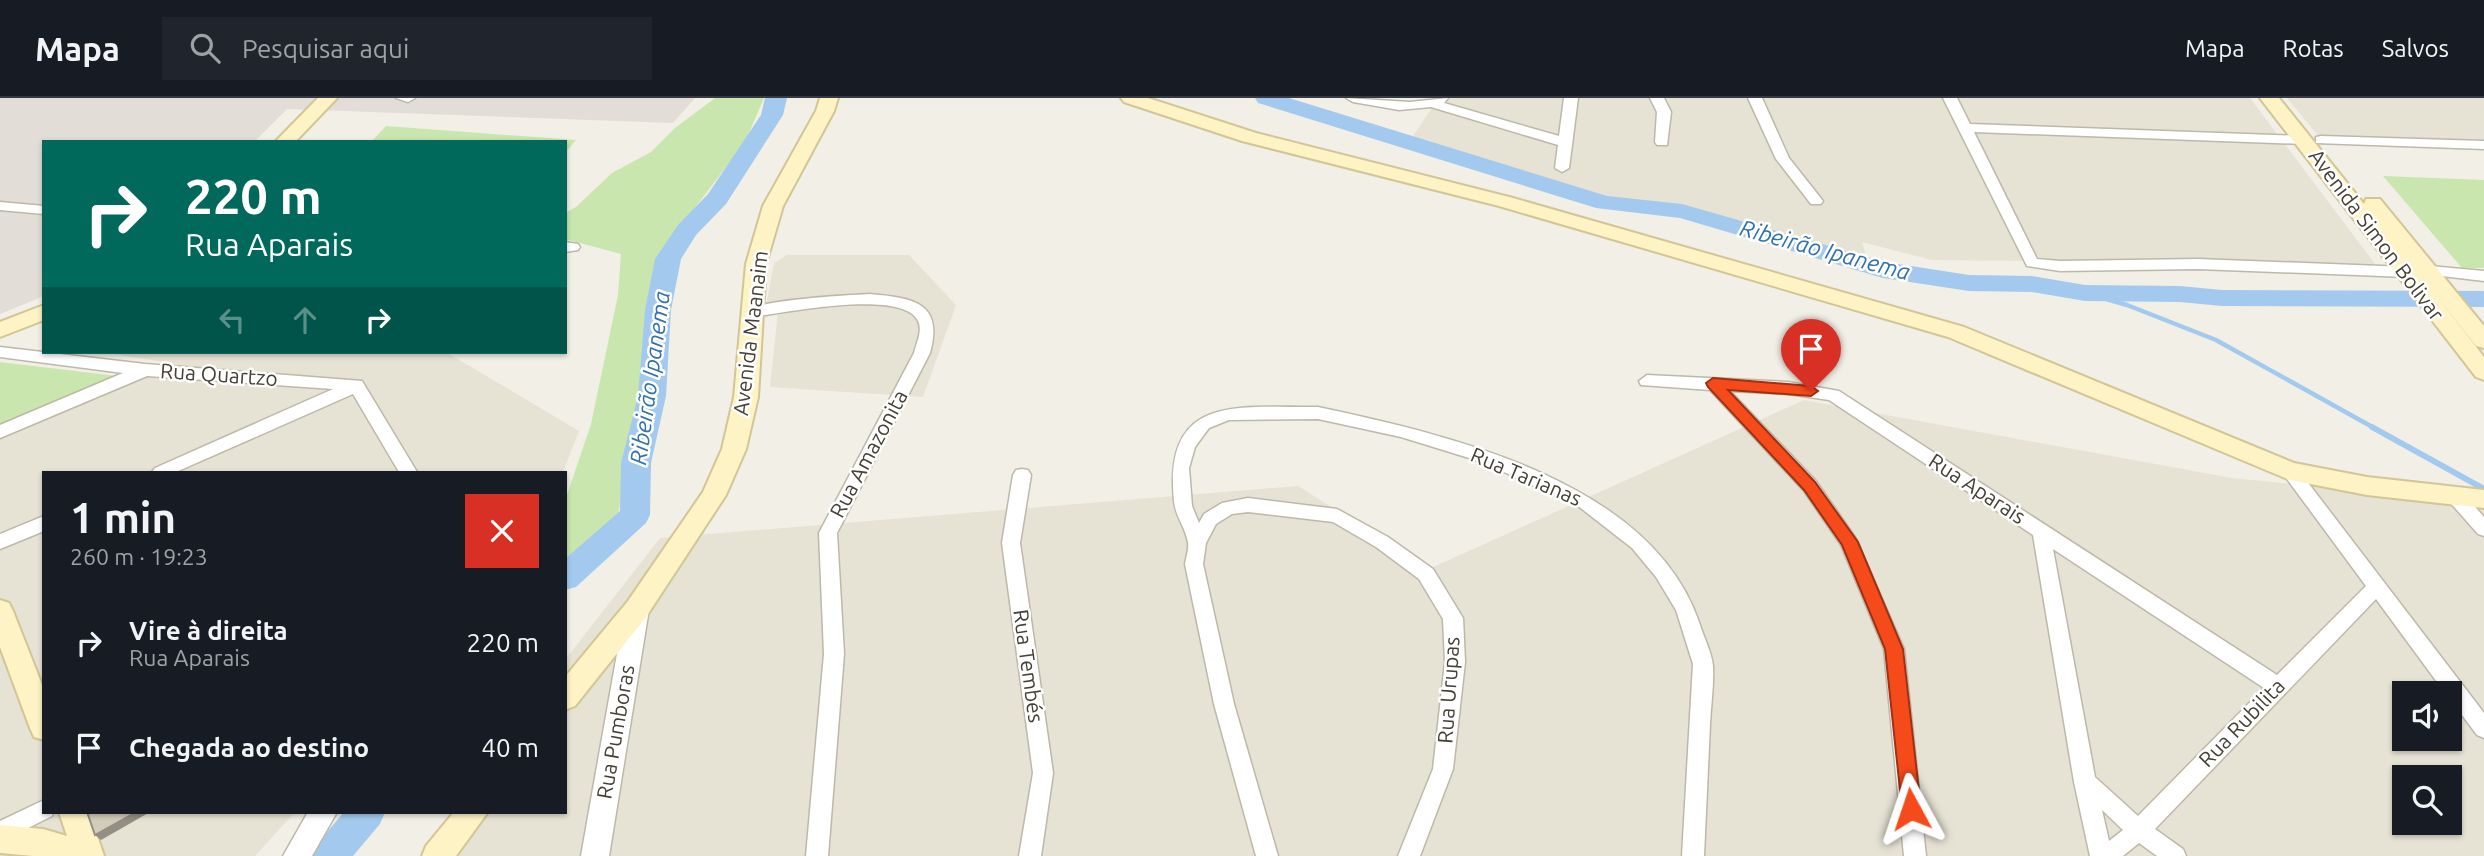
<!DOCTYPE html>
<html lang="pt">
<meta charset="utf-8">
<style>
:root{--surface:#171b24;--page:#20242c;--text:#f1f3f6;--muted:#9ea1a6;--line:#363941}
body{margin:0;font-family:Ubuntu,sans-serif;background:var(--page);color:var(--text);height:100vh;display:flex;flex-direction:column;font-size:26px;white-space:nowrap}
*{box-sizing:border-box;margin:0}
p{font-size:23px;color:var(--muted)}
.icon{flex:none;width:38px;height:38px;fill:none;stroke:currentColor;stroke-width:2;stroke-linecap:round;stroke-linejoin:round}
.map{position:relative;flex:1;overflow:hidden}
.details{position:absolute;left:42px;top:373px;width:525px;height:343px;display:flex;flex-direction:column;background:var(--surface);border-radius:0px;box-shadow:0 2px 5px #0004}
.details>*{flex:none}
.top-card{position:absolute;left:42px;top:42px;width:525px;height:214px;border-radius:0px;box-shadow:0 2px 5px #0004;background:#00695c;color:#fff;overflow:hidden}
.controls{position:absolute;left:2392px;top:583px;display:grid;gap:14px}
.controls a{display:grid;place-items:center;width:70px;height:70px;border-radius:0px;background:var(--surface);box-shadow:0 2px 5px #0004;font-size:35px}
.pin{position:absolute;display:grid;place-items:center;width:60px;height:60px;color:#fff;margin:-72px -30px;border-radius:50% 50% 50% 0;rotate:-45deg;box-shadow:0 0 7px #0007}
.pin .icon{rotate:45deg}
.me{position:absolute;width:77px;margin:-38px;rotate:355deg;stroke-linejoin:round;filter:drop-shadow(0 0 5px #0008)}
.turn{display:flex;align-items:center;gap:24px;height:147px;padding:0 28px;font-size:32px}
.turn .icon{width:91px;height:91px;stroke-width:2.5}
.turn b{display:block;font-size:49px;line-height:60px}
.lanes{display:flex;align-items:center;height:66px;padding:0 28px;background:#0003;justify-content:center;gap:35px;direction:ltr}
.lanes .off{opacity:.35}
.round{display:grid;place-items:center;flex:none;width:74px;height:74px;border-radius:0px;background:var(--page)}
.overview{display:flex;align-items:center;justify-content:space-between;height:119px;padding:0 28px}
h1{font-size:42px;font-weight:600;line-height:52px}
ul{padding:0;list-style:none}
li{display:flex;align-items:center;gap:21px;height:105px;padding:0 28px}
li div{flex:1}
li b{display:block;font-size:26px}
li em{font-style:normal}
header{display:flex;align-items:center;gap:42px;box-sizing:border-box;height:98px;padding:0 35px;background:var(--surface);border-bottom:2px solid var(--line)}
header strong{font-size:33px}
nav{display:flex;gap:38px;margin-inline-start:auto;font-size:24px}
.search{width:490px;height:63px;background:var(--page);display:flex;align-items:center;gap:18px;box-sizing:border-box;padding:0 24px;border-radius:0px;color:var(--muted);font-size:26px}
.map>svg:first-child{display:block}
.residential{fill:#e6e2d4;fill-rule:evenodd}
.industrial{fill:#e2ded7}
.green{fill:#c9e6af}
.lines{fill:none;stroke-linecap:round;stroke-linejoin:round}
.stream-far1{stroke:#a3caee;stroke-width:4.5}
.stream{stroke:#a3caee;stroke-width:6}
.river{fill:#a3caee;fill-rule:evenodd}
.minor-casing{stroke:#beb8a8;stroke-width:3}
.tertiary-casing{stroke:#beb8a8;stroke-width:3}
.secondary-casing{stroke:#d2c596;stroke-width:4}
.minor{fill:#fff;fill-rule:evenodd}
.tertiary{fill:#fff;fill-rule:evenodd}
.secondary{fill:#fdf3c5;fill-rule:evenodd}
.shaded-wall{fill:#948f83}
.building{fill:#d4ccbb;stroke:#948f83;stroke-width:2}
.route{fill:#f54a1a;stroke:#9f3011;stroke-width:2}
.labels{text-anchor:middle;stroke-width:5;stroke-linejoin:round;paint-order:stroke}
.street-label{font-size:21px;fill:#454035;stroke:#fff}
.water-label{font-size:23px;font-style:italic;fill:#3171ae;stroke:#fff}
</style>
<header>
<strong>Mapa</strong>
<div class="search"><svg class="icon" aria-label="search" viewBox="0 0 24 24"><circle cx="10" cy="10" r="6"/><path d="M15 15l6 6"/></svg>Pesquisar aqui</div>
<nav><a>Mapa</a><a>Rotas</a><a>Salvos</a></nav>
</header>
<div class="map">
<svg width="2484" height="758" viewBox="0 0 2484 758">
<rect width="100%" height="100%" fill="#f2efe6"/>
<path class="residential" d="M 1439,0 L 2250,0 L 2375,166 L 1932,162 L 1862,144 L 1867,162 L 1714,122 L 1579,95 L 1408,45 Z
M 2287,0 L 2484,0 L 2484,45 L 2320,40 Z
M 787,157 L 909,157 L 956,207 L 923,299 L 770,289 L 778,214 L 764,219 L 774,165 Z
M 100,254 L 446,254 L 579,333 L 563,374 L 44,374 L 44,714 L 295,714 L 255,758 L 0,758 L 0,338 L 164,264 Z
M 1804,302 L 2232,380 L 2484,405 L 2484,758 L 445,758 L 452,714 L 565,714 L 565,562 L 660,440 L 1298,388 L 1429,471 ZM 2404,595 L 2450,595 L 2450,640 L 2404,640 ZM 2404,679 L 2450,679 L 2450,724 L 2404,724 Z"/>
<path class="industrial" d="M 0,0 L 695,0 L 673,25 L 287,11 L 254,44 L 44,44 L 44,198 L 0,216 Z"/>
<path class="green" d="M 715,0 L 764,0 L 745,44 L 658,158 L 644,273 L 618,417 L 565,475 L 565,403 L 591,326 L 618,197 L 621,156 L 565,141 L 565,115 L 576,109 L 612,75 L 651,54 L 675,30 Z
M 386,28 L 576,42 L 565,55 L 565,44 L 371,44 Z
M 2383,78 L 2484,82 L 2484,170 L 2462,170 Z
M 0,264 L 117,278 L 0,330 Z"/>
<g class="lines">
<path class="stream-far1" d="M 2085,195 L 2127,207 L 2216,242 L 2376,331"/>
<path class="stream" d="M 2372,329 L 2484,391"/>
<path class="river" d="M 765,0 L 787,0 L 783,17 L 726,106 L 696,137 L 681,161 L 671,212 L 666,298 L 651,365 L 650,417 L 646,425 L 576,489 L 565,492 L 565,461 L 620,413 L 621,365 L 638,298 L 645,212 L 655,161 L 678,127 L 708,96 L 761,17 Z
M 1255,0 L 1289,0 L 1607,98 L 1682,106 L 1885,164 L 1969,177 L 2032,178 L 2085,187 L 2180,188 L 2222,192 L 2484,193 L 2484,209 L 2222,208 L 2180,204 L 2085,203 L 2032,194 L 1969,193 L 1883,180 L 1680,120 L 1596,110 L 1258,5 Z
M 344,714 L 385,714 L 380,726 L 353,758 L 311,758 L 317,746 Z"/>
<defs>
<path id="minor" d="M 396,0 L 415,0 L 408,4 Z
M 1346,0 L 1410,4 L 1448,0 L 1444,5 L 1559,38 L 1564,0 L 1578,0 L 1569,70 L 1562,74 L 1555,70 L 1558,47 L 1431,9 L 1399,12 L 1353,4 Z
M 1650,0 L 1664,0 L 1671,14 L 1667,47 L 1657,47 L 1655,44 L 1657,14 Z
M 1748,0 L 1762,0 L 1789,60 L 1823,103 L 1821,106 L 1811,106 L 1776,61 Z
M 1943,0 L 1957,0 L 1970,26 L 2304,38 L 2311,42 L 2304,46 L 1974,34 L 2037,161 L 2060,163 L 2198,161 L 2407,169 L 2415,174 L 2407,179 L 2198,171 L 2060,173 L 2027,168 Z
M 2321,38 L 2484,43 L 2484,51 L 2316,45 L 2316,39 Z
M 0,104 L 44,108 L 44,116 L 0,112 Z
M 565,144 L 578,146 L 580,149 L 578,152 L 565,154 Z
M 2430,168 L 2484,173 L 2484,183 L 2425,176 L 2422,173 Z
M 870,196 C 913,200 944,204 930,255 L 837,435 L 844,556 L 828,758 L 806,758 L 824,556 L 819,435 L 914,255 C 916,246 923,233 918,223 C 903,190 783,215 752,219 L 744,214 C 755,202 850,197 870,196 Z
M 0,249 L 145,266 L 362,283 L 417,374 L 399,374 L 353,296 L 176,374 L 152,374 L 155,370 L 333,291 L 147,278 L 0,340 L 0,327 L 123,275 L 0,259 Z
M 1647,277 L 1788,284 L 1839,293 L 2277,577 L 2366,488 L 2281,373 L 2284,369 L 2296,369 L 2484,615 L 2484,640 L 2477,637 L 2450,601 L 2450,595 L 2445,595 L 2376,501 L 2155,731 L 2183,751 L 2186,758 L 2157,758 L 2139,745 L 2123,758 L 2090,758 L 2074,684 L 2033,437 L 1829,302 L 1788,296 L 1730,293 L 1816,383 L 1855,439 L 1904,551 L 1926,758 L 1904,758 L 1884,551 L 1841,447 L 1804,393 L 1710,292 L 1641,287 L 1639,283 ZM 2053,451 L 2264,590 L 2138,718 L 2095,679 ZM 2102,712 L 2123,732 L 2109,743 Z
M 1318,309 C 1449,337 1653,383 1700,527 C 1704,540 1712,555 1713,568 C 1714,586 1711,607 1710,626 C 1708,670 1706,714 1704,758 L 1682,758 L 1693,566 L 1676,512 L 1656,479 L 1632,450 L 1578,408 L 1482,364 L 1401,339 L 1318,321 L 1229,322 L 1209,330 L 1195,349 L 1189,370 L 1192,408 L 1199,425 L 1204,416 L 1222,405 L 1248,400 L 1337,411 L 1388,439 L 1433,471 L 1463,520 L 1465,564 L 1453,671 L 1420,758 L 1398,758 L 1433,671 L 1445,564 L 1443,521 L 1419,481 L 1376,449 L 1333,424 L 1248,414 L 1232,416 L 1216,426 L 1206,445 L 1203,466 L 1234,606 L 1278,758 L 1256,758 L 1214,606 L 1185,466 C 1186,460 1189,451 1188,445 C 1186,430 1175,418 1174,403 C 1163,294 1240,310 1318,309 Z
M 1022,371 L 1028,372 L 1031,377 L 1020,445 L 1053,675 L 1041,758 L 1019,758 L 1033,675 L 1002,445 L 1013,377 L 1016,372 Z
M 2454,390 L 2460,392 L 2484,419 L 2484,438 L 2478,436 L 2448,402 L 2445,397 L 2448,392 Z
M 44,418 L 44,433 L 0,451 L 0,436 Z
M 44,702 L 44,714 L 53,714 L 52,718 L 0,744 L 0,723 Z"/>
<path id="tertiary" d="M 637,501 L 646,504 L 649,511 L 609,758 L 581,758 L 625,511 L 628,504 Z
M 308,714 L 337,714 L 312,758 L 283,758 Z"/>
<path id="secondary" d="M 318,0 L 337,0 L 295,44 L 275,44 Z
M 820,0 L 838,0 L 834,13 L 783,108 L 766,166 L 758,299 L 746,351 L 726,397 L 646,519 L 575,608 L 565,612 L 565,579 L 628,503 L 703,394 L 722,351 L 734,299 L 746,166 L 763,108 L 816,13 Z
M 1121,0 L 1148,0 L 1256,35 L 1513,100 L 1964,229 L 2294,365 L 2367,379 L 2484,392 L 2484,410 L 2367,397 L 2290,382 L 1948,239 L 1499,108 L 1242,43 L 1124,4 Z
M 2260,0 L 2279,0 L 2364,106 L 2366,101 L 2380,101 L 2484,228 L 2484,250 L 2476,248 L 2432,192 L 2484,259 L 2484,282 L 2476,279 Z
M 44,207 L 44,222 L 0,239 L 0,224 Z
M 0,502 L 9,505 L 13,513 L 44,592 L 44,642 L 34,639 L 30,630 L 0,549 Z
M 59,714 L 89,714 L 104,758 L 33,758 L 0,755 L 0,727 L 43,731 L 67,738 Z
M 454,714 L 488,714 L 456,758 L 422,758 L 426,748 Z"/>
</defs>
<use href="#minor" class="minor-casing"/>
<use href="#tertiary" class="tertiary-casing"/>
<use href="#secondary" class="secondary-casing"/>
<use href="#minor" class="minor"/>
<use href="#tertiary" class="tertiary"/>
<use href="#secondary" class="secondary"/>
</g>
<path class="shaded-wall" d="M 136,714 L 150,714 L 101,742 L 95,737 Z"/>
<path class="building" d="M 87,714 L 136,714 L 95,737 Z"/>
<path class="route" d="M 1713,280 L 1811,288 L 1818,293 L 1811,298 L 1728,292 L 1815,384 L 1858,444 L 1903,551 L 1921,711 L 1918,717 L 1911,720 L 1904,717 L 1902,711 L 1885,551 L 1842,447 L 1804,392 L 1708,289 L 1706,285 Z"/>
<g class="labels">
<g class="street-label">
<text transform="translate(2376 137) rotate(53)" y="7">Avenida Simon Bolivar</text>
<text transform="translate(751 235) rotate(-83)" y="7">Avenida Maanaim</text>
<text transform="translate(219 277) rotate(4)" y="7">Rua Quartzo</text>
<text transform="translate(869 356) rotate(-62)" y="7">Rua Amazonita</text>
<text transform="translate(1526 379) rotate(23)" y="7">Rua Tarianas</text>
<text transform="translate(1977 391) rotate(33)" y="7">Rua Aparais</text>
<text transform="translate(1028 568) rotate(82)" y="7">Rua Tembés</text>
<text transform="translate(1449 592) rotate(-86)" y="7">Rua Urupas</text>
<text transform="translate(2242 625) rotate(-46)" y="7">Rua Rubilita</text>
<text transform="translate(616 634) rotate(-80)" y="7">Rua Pumboras</text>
</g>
<g class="water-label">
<text transform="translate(1825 152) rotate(15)" y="8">Ribeirão Ipanema</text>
<text transform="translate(650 280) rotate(-82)" y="8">Ribeirão Ipanema</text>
</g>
</g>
</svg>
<div class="controls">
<a><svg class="icon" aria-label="sound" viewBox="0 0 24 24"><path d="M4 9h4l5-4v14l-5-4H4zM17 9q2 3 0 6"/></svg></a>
<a><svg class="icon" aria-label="search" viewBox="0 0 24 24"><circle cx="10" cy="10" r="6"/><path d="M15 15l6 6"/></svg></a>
</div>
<div class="pin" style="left:1811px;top:293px;background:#d93025"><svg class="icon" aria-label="arrive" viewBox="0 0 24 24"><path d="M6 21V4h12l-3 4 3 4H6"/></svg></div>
<svg class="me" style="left:1911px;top:711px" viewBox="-20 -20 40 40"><path d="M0-17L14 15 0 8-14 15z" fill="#f54a1a" stroke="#fff" stroke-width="4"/></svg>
<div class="top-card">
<div class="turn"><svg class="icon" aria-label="right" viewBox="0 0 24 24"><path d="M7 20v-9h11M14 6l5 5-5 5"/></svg><div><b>220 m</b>Rua Aparais</div></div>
<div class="lanes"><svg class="icon off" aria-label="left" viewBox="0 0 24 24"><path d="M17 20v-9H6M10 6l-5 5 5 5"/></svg><svg class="icon off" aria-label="ahead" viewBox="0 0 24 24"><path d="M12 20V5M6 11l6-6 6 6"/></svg><svg class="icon" aria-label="right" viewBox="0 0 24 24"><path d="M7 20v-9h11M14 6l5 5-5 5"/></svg></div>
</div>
<section class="details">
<div class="overview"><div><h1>1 min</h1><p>260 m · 19:23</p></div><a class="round" style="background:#d93025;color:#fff"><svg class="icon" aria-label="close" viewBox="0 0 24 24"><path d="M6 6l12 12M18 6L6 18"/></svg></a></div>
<ul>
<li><svg class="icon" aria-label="right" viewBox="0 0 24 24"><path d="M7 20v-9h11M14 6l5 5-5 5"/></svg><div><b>Vire à direita</b><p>Rua Aparais</p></div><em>220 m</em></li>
<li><svg class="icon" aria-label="arrive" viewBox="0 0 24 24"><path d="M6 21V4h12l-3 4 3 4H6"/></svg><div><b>Chegada ao destino</b></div><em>40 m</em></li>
</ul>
</section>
</div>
